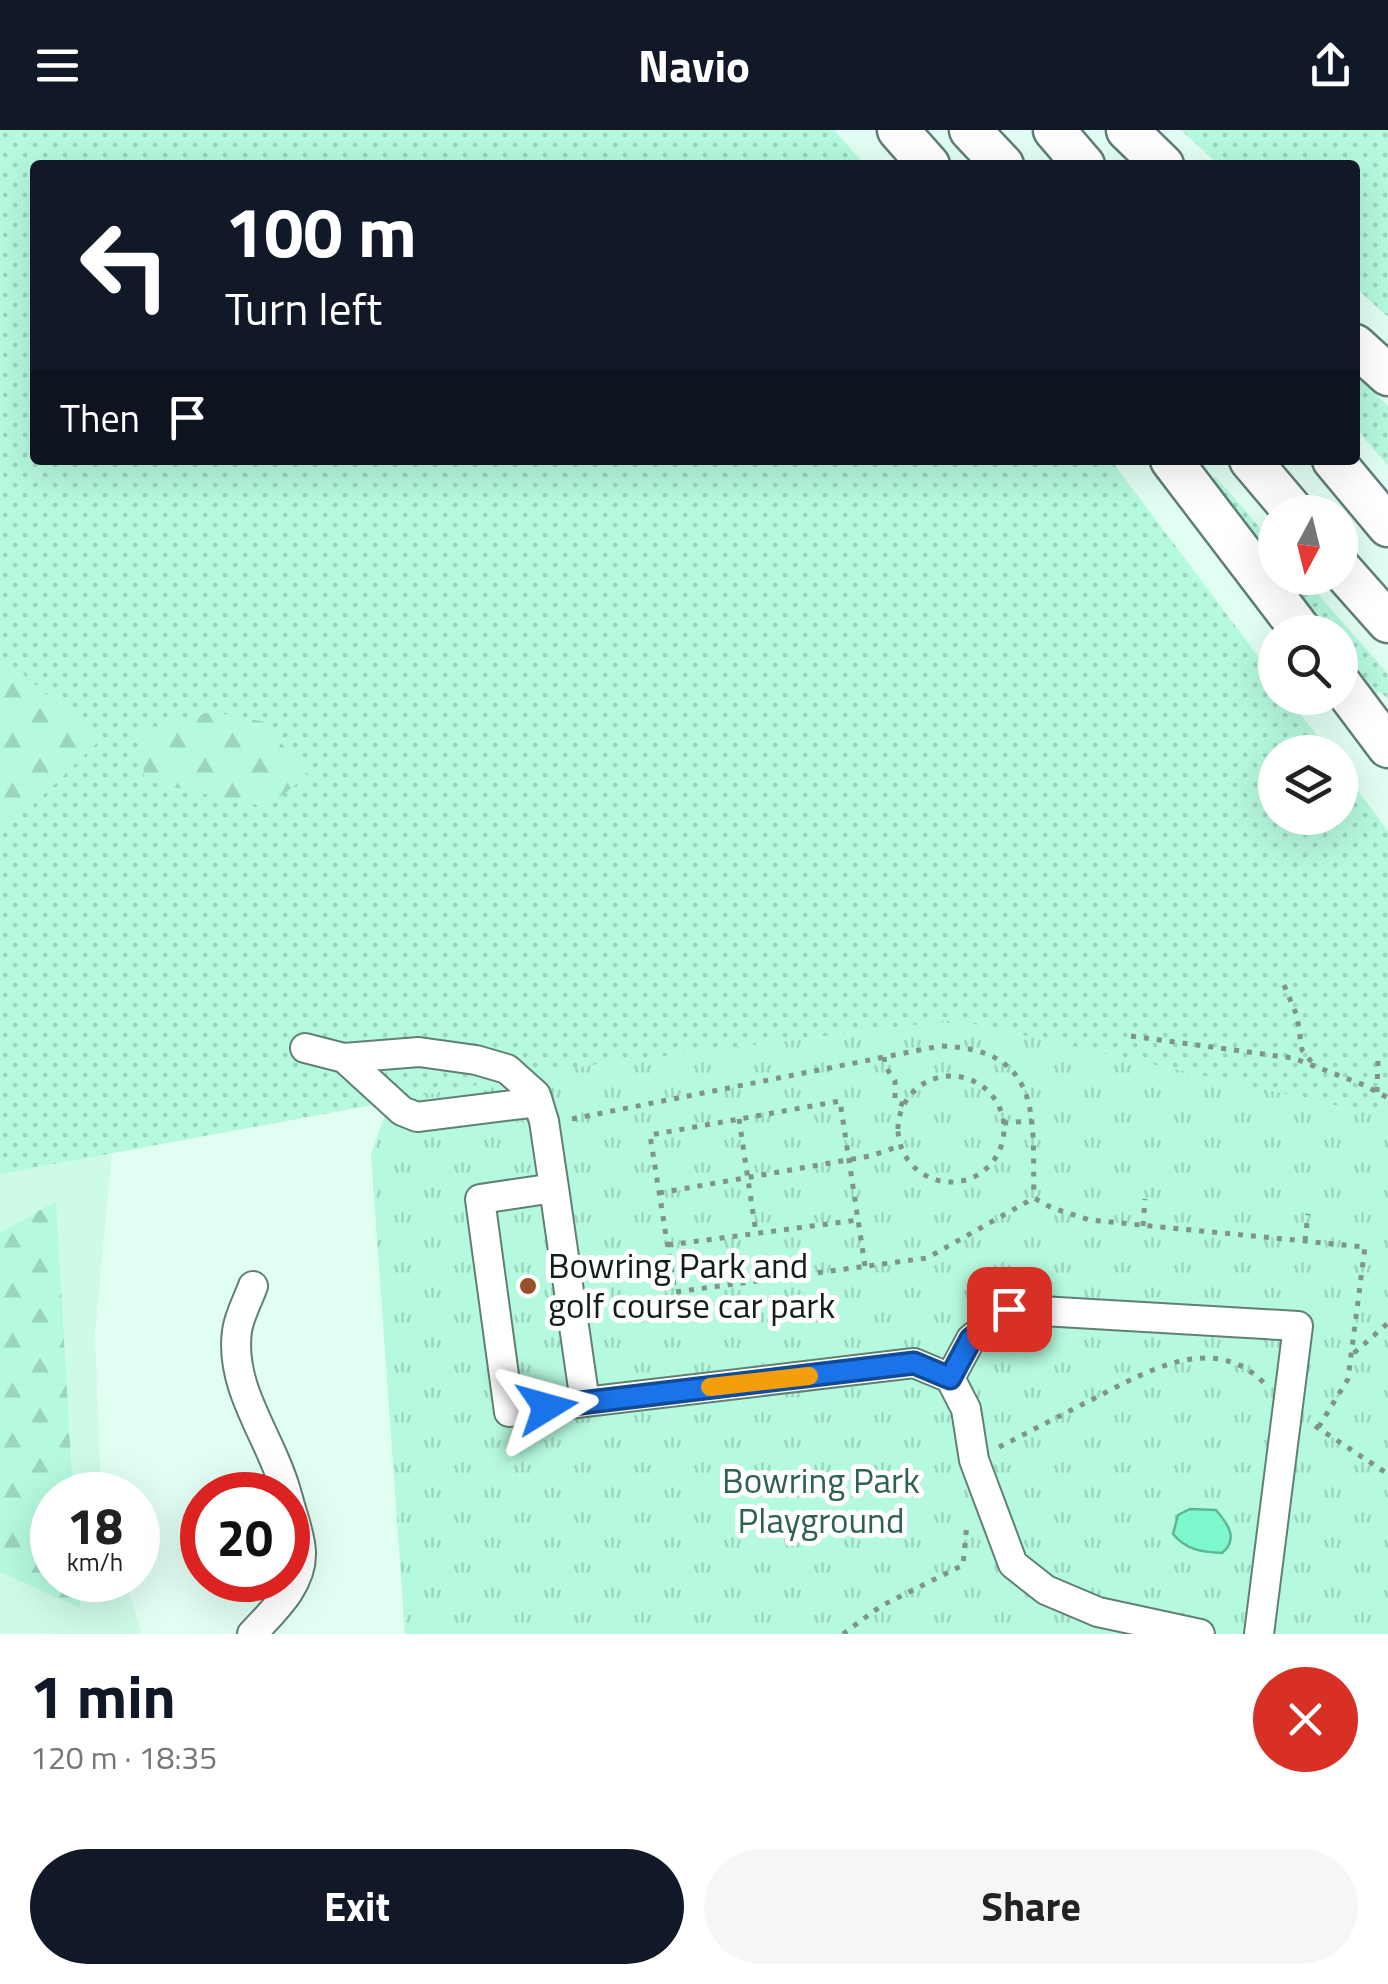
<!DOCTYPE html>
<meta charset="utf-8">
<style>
:root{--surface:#fff;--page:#f6f6f6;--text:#222;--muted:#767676;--accent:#111827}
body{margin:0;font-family:"Titillium Web",sans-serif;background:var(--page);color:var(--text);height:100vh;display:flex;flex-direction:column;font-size:38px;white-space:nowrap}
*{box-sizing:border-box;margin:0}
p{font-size:32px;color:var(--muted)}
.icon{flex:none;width:55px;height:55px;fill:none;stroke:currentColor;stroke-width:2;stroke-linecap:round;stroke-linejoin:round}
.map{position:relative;height:1504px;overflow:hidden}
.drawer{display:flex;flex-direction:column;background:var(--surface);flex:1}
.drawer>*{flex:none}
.banner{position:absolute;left:30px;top:30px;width:1330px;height:305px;border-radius:10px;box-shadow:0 10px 40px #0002;background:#111827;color:#fff;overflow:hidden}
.needle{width:65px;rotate:187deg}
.fabs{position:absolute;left:1258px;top:365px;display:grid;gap:20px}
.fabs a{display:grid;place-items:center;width:100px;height:100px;border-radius:50%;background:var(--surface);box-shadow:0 10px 40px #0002;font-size:50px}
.speed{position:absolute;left:30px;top:1342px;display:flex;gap:20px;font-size:50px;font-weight:700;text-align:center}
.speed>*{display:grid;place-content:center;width:130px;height:130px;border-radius:50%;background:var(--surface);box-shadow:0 10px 40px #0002;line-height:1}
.speed small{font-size:25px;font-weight:400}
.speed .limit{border:15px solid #d22;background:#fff;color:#111}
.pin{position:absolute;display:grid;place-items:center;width:85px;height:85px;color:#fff;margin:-42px;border-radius:20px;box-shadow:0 5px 15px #0006}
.me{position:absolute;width:110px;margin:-55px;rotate:82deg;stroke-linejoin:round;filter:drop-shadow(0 0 8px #0008)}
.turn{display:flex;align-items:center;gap:35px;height:210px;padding:0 30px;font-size:45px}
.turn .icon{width:130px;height:130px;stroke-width:2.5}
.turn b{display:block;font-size:70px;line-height:85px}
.then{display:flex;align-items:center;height:95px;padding:0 30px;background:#0003;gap:20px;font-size:38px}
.round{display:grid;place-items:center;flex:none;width:105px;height:105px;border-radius:52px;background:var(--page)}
.headline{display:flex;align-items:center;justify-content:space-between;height:170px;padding:0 30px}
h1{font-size:60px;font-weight:700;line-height:75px;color:var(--accent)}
.button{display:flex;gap:20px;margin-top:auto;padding:20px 30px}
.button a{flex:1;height:115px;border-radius:60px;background:var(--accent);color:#fff;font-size:40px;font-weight:700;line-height:115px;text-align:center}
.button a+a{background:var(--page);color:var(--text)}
header{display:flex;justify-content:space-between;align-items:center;height:130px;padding:0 30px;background:var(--accent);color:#fff;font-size:45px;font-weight:700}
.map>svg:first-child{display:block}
.built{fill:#cefae8}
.grass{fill:url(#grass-dots)}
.forest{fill:url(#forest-firs)}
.park{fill:url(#park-tufts)}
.water{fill:#7df8cd;stroke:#5db797;stroke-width:2.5}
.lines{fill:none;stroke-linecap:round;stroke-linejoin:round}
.minor-casing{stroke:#608073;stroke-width:32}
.highway-casing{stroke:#608073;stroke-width:45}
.path{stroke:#7f948b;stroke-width:5;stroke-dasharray:5 8;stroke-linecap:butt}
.minor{stroke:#fff;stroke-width:28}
.highway{stroke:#fff;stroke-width:40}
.route-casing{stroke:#114b97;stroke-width:25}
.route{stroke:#1a73e8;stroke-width:18}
.slow{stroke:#f59e0b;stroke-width:18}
.poi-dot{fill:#97502a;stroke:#fff;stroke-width:4}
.labels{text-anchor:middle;stroke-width:10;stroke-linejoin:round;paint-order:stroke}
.poi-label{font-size:35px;fill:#111e19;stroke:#fff;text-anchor:start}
.park-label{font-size:35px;fill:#2e614f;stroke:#fff}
</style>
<header><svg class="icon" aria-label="menu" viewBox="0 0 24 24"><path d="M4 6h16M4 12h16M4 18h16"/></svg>Navio<svg class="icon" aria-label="share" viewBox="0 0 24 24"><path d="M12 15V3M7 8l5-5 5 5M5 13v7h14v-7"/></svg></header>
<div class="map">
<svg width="1388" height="1504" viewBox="0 0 1388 1504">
<defs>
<pattern id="grass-dots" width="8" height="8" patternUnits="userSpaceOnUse" patternTransform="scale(2.5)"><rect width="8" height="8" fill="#b5f9de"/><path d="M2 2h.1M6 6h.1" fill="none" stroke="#9bd5be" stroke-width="1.8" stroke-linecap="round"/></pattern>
<pattern id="forest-firs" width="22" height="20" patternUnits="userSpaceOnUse" patternTransform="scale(2.5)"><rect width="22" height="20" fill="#b5f9de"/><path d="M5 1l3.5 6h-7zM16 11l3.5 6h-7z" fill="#9bd5be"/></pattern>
<pattern id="park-tufts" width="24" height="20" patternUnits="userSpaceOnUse" patternTransform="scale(2.5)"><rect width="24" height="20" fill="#b5f9de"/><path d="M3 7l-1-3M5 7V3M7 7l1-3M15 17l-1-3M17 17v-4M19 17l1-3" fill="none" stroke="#9bd5be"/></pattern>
</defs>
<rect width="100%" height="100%" fill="#e1fef2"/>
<path class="built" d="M 112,1023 L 95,1203 L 101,1365 L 52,1365 L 52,1450 L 125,1450 L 142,1504 L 0,1504 L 0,1044 Z"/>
<path class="grass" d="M 0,0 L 834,0 L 865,35 L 35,35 L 35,330 L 1111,330 L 1275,549 L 1275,568 L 1288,568 L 1330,622 L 1275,622 L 1275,688 L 1340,688 L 1340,636 L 1388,701 L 1388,972 L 1376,985 L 955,890 L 577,937 L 0,1044 Z
M 1181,0 L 1388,0 L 1388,187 L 1355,157 L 1355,35 L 1219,35 Z
M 1355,245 L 1388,276 L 1388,336 L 1355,297 Z
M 1215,346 L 1275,415 L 1275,448 L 1304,448 L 1388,544 L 1388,569 L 1379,561 L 1371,572 L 1340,543 L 1340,502 L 1310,502 L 1206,359 Z"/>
<path class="forest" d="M 0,524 L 99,611 L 33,675 L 0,694 Z
M 214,582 L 265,592 L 307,646 L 267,677 L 145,651 L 138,601 Z
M 56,1071 L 73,1365 L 52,1365 L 52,1450 L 78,1450 L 80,1478 L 0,1442 L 0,1103 Z"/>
<path class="park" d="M 955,890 L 1375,984 L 1388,972 L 1388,1504 L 405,1504 L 371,1024 L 390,971 L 577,937 Z"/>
<path class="water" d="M 1190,1379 L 1216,1380 C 1228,1394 1239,1409 1222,1423 C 1202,1422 1186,1420 1173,1404 L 1178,1385 Z"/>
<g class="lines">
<defs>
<path id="minor" d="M 305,918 L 344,928 L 419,922 L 476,930 L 507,939 L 536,965 L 544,991 L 554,1058
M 344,928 L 402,981 L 417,987 L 538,972
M 253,1156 C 248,1170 239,1186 237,1201 C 229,1260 273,1310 287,1365
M 950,1248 L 971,1209 L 1009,1179 L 1298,1196 L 1259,1504
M 585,1272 L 509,1282 L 480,1069 L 554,1058 L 585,1272 L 914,1233 L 950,1248 L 966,1279 L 974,1330 L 1013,1434 L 1046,1460 L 1098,1482 L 1200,1504
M 252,1504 C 272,1482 302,1456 301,1423 C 301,1406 292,1385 288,1368"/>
<path id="highway" d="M 898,0 L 929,35
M 970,0 L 1003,35
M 1054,0 L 1084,35
M 1127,0 L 1163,35
M 1355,215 L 1388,245
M 1171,330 L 1302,502
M 1250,330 L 1294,382
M 1333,330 L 1388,396
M 1340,438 L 1388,492
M 1340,553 L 1388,617"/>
</defs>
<use href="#minor" class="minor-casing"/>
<use href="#highway" class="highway-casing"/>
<path class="path" d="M 1284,855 L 1297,886 L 1302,920 L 1314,935
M 1131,906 L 1293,928 L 1364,955 L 1388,968
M 884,927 L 885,936 L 895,951 L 895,971 L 904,975
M898 999a53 53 0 1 1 106 0a53 53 0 1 1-106 0Z
M 1377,962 L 1378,930
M 572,989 L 940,916 C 1045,919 1032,989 1034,1068
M 739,989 L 756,1103
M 1003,993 L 1032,991
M 659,1063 L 870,1026 L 900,1016
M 1143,1096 L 1145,1069
M 1305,1111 L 1308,1084
M 668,1115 L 858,1090
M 865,1136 L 840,971 L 650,1005 L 675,1162 L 927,1128 L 1034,1068 L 1052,1078 L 1090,1090 L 1365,1117 L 1348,1249 L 1318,1298
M 1354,1223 L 1388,1193
M 1315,1296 L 1388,1344
M 999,1317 C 1031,1301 1063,1284 1095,1268 C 1148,1241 1214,1201 1265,1254
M 843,1504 L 881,1476 L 963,1435 L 967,1393"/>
<use href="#minor" class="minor"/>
<use href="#highway" class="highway"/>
</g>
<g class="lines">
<defs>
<path id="route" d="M 547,1277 L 914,1233 L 950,1248 L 971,1209 L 1009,1179"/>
</defs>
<use href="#route" class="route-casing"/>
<use href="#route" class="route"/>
<path class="slow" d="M 710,1257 L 809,1246"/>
</g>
<circle class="poi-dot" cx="528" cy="1156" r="10"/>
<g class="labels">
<g class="poi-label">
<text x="548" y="1148">Bowring Park and<tspan x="548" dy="40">golf course car park</tspan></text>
</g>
<g class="park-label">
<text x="821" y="1363">Bowring Park<tspan x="821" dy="40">Playground</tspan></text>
</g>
</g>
</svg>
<div class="fabs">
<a><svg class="needle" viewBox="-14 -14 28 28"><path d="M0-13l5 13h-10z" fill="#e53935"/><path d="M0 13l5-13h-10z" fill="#767676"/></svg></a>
<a><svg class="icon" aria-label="search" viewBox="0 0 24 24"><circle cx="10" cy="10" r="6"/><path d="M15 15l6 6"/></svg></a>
<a><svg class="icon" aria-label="layers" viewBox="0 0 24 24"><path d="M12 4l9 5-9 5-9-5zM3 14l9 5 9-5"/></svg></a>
</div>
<div class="speed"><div>18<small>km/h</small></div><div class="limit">20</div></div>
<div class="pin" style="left:1009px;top:1179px;background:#d93025"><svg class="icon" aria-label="arrive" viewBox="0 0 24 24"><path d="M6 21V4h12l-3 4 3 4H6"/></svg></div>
<svg class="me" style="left:547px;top:1277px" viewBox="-20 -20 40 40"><path d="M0-17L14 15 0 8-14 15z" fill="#1a73e8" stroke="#fff" stroke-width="4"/></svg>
<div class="banner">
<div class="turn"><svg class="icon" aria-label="left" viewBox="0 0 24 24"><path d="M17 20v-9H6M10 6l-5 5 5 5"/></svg><div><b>100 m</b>Turn left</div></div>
<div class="then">Then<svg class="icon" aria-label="arrive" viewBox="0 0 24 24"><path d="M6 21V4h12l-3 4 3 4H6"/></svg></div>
</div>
</div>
<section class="drawer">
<div class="headline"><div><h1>1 min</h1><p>120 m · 18:35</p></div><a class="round" style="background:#d93025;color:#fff"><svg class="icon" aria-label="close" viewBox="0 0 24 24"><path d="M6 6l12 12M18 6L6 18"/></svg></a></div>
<div class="button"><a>Exit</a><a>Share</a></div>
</section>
